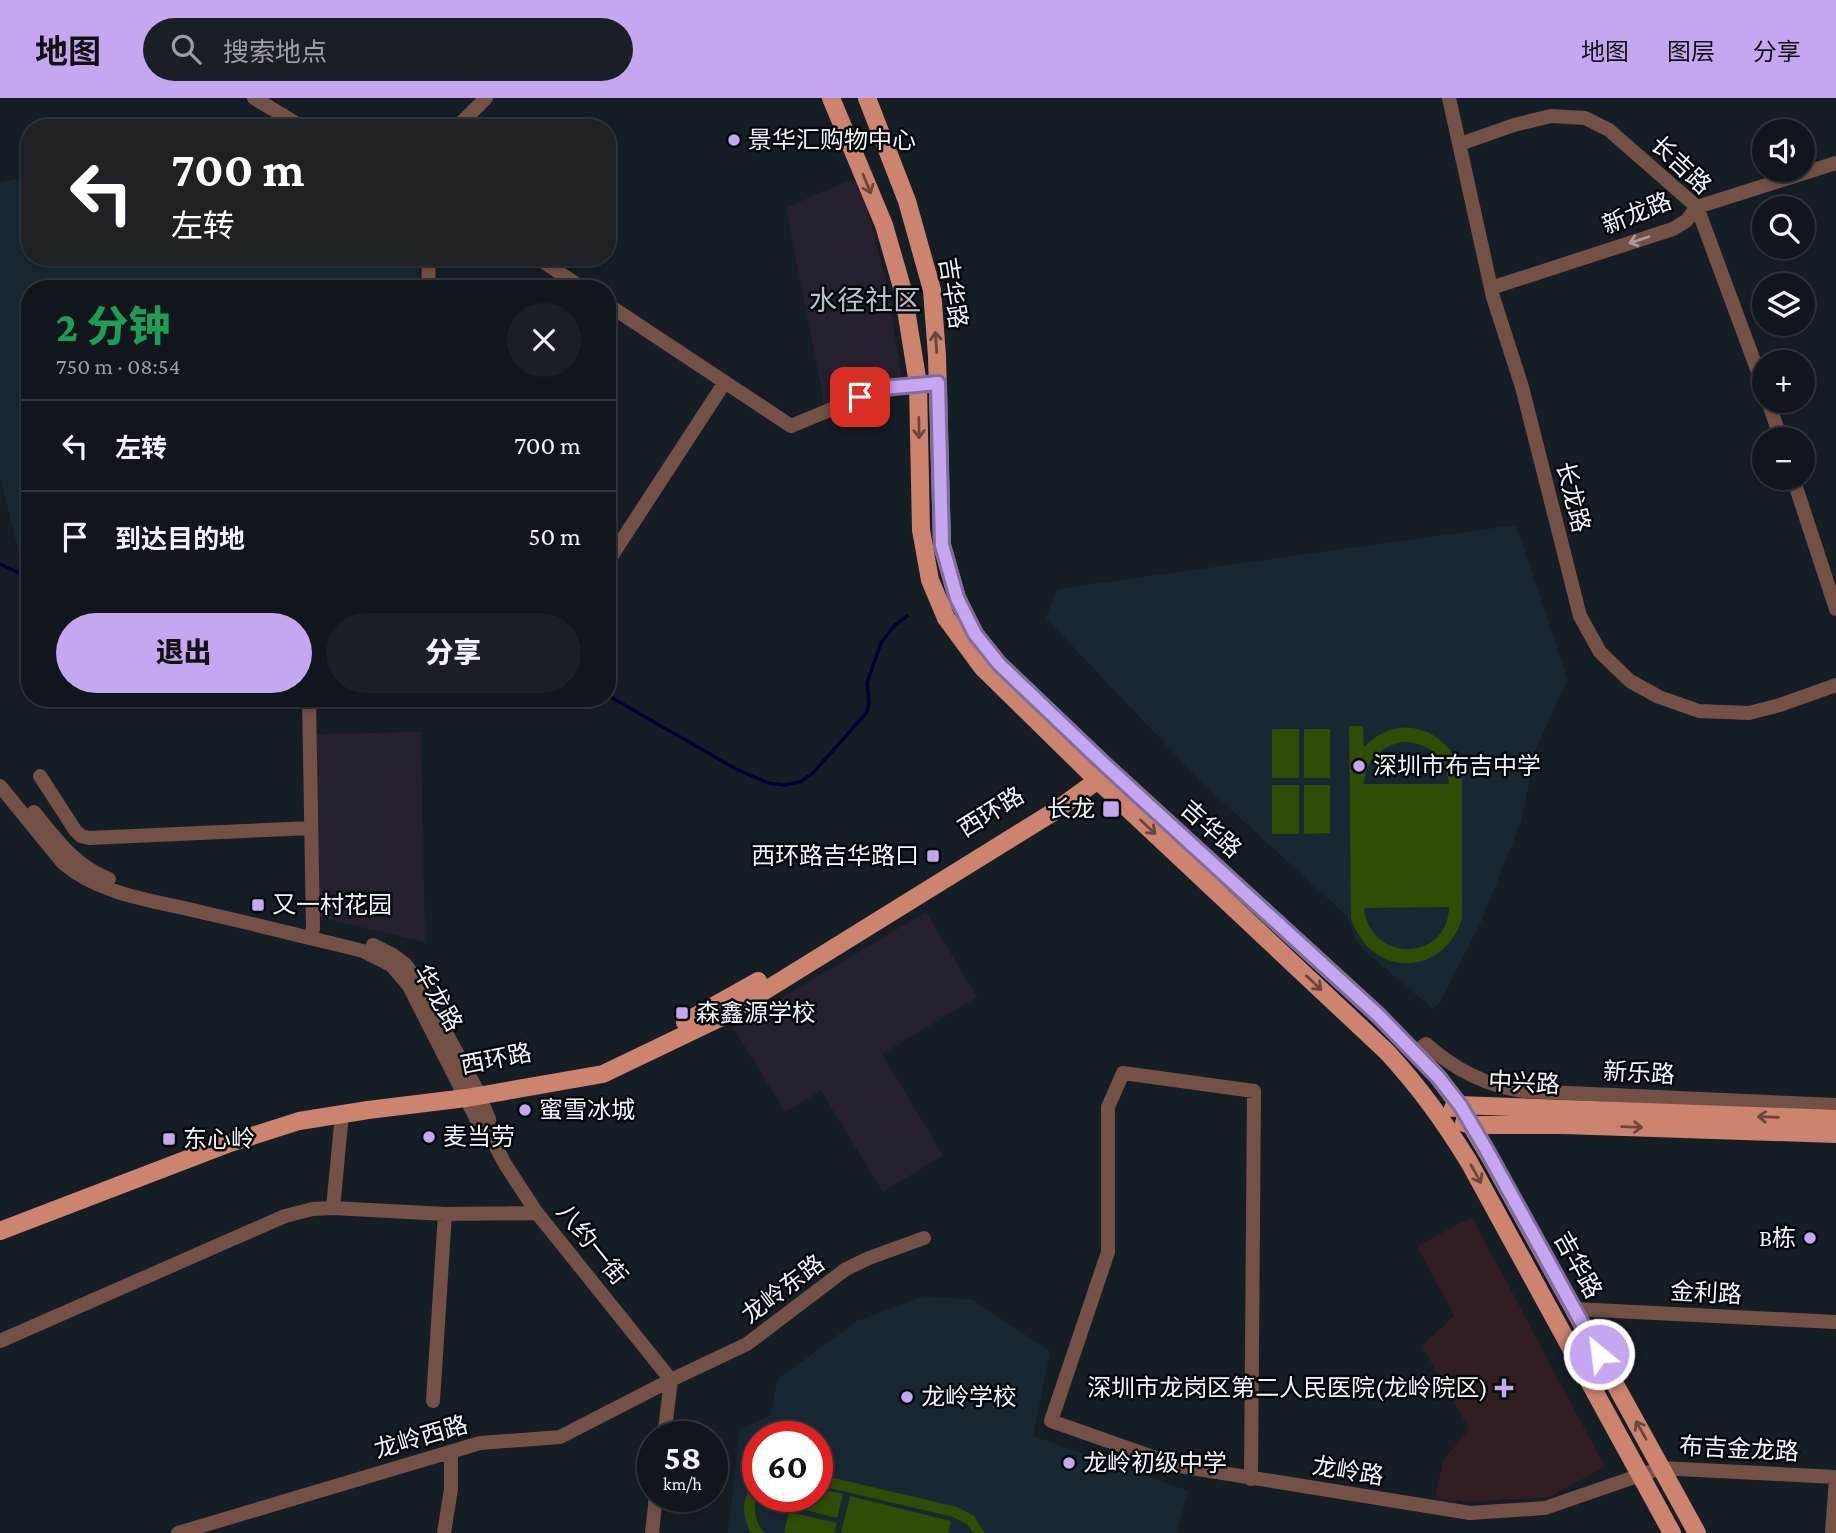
<!DOCTYPE html>
<html lang="zh">
<meta charset="utf-8">
<style>
:root{--surface:#10161c;--page:#191f25;--text:#f1f3f6;--muted:#9c9fa3;--line:#30353b;--accent:#c5a7f1}
body{margin:0;font-family:"Crimson Pro","Noto Sans SC",serif;background:var(--page);color:var(--text);height:100vh;display:flex;flex-direction:column;font-size:26px;white-space:nowrap}
*{box-sizing:border-box;margin:0}
p{font-size:23px;color:var(--muted)}
.icon{flex:none;width:38px;height:38px;fill:none;stroke:currentColor;stroke-width:2;stroke-linecap:round;stroke-linejoin:round}
.map{position:relative;flex:1;overflow:hidden}
.sheet{position:absolute;left:21px;top:182px;width:595px;height:427px;display:flex;flex-direction:column;background:var(--surface);border-radius:28px;box-shadow:0 4px 10px #0003,0 0 0 2px var(--line)}
.sheet>*{flex:none}
.hud{position:absolute;left:21px;top:21px;width:595px;height:147px;border-radius:28px;box-shadow:0 4px 10px #0003,0 0 0 2px var(--line);background:#202124;color:#fff;overflow:hidden}
.tools{position:absolute;left:1752px;top:21px;display:grid;gap:14px}
.tools a{display:grid;place-items:center;width:63px;height:63px;border-radius:50%;background:var(--surface);box-shadow:0 4px 10px #0003,0 0 0 2px var(--line);font-size:35px}
.speed{position:absolute;left:637px;top:1323px;display:flex;gap:14px;font-size:35px;font-weight:700;text-align:center}
.speed>*{display:grid;place-content:center;width:91px;height:91px;border-radius:50%;background:var(--surface);box-shadow:0 4px 10px #0003,0 0 0 2px var(--line);line-height:1}
.speed small{font-size:18px;font-weight:400}
.speed .limit{border:10px solid #d22;background:#fff;color:#111}
.pin{position:absolute;display:grid;place-items:center;width:60px;height:60px;color:#fff;margin:-30px;border-radius:14px;box-shadow:0 4px 10px #0006}
.me{position:absolute;width:77px;margin:-38px;rotate:331deg;stroke-linejoin:round;filter:drop-shadow(0 0 5px #0008)}
.turn{display:flex;align-items:center;gap:24px;height:147px;padding:0 35px;font-size:32px}
.turn .icon{width:91px;height:91px;stroke-width:2.5}
.turn b{display:block;font-size:49px;line-height:60px}
.round{display:grid;place-items:center;flex:none;width:74px;height:74px;border-radius:37px;background:var(--page)}
.headline{display:flex;align-items:center;justify-content:space-between;height:119px;padding:0 35px}
h1{font-size:42px;font-weight:800;line-height:52px;color:#1e9e55}
.button{display:flex;gap:14px;margin-top:auto;padding:14px 35px}
.button a{flex:1;height:80px;border-radius:42px;background:var(--accent);color:#111;font-size:28px;font-weight:800;line-height:80px;text-align:center}
.button a+a{background:var(--page);color:var(--text)}
ul{padding:0;list-style:none}
li{display:flex;align-items:center;gap:21px;height:91px;padding:0 35px;border-top:2px solid var(--line)}
li div{flex:1}
li b{display:block;font-size:26px}
li em{font-style:normal}
header{display:flex;align-items:center;gap:42px;box-sizing:border-box;height:98px;padding:0 35px;background:var(--accent);color:#111}
header strong{font-size:33px}
nav{display:flex;gap:38px;margin-inline-start:auto;font-size:24px}
.search{width:490px;height:63px;background:var(--page);display:flex;align-items:center;gap:18px;box-sizing:border-box;padding:0 24px;border-radius:38px;color:var(--muted);font-size:26px}
.map>svg:first-child{display:block}
.commercial{fill:#262030}
.built{fill:#182732;fill-rule:evenodd}
.medical{fill:#301e23}
.green{fill:#304c05;fill-rule:evenodd}
.lines{fill:none;stroke-linecap:round;stroke-linejoin:round}
.stream{stroke:#000034;stroke-width:3.5}
.minor{stroke:#745146;stroke-width:14}
.major{stroke:#cd846e;stroke-width:18}
.oneway{stroke:#69463c}
.oneway2{stroke:#ab9b97}
.route-casing{stroke:#806d9d;stroke-width:18}
.route{stroke:#c5a7f1;stroke-width:12}
.poi-dot{fill:#c5a7f1;stroke:#05080a;stroke-width:2.5}
.labels{text-anchor:middle;stroke-width:5;stroke-linejoin:round;paint-order:stroke}
.poi-label{font-size:24px;fill:#eff5fa;stroke:#05080a;text-anchor:start}
.street-label{font-size:24px;fill:#eff5fa;stroke:#05080a}
.quarter-label{font-size:28px;fill:#b6c2cb;stroke:#05080a}
</style>
<header>
<strong>地图</strong>
<div class="search"><svg class="icon" aria-label="search" viewBox="0 0 24 24"><circle cx="10" cy="10" r="6"/><path d="M15 15l6 6"/></svg>搜索地点</div>
<nav><a>地图</a><a>图层</a><a>分享</a></nav>
</header>
<div class="map">
<svg width="1836" height="1435" viewBox="0 0 1836 1435">
<rect width="100%" height="100%" fill="#151e25"/>
<path class="commercial" d="M 846,83 L 856,84 L 866,106 L 886,182 L 902,282 L 825,308 L 786,110 Z
M 421,634 L 425,844 L 318,819 L 315,636 Z
M 926,814 L 977,899 L 882,956 L 943,1057 L 883,1094 L 821,993 L 785,1014 L 733,929 Z"/>
<path class="built" d="M 30,77 L 30,159 L 420,159 L 419,191 L 30,191 L 30,473 L 22,469 L 0,378 L 0,85 Z
M 1516,427 L 1568,582 L 1536,650 L 1521,724 L 1481,824 L 1440,904 L 1433,911 L 1366,854 L 1357,844 L 1347,818 L 1202,685 L 1046,520 L 1057,491 Z
M 924,1198 L 973,1202 L 1050,1253 L 1033,1338 L 1189,1393 L 1176,1435 L 728,1435 L 740,1331 L 771,1317 L 777,1282 L 857,1223 ZM 758,1339 L 817,1339 L 817,1398 L 758,1398 Z"/>
<path class="medical" d="M 1472,1119 L 1605,1369 L 1549,1399 L 1470,1404 L 1435,1400 L 1443,1363 L 1469,1331 L 1422,1248 L 1454,1218 L 1417,1148 Z"/>
<path class="green" d="M 1349,628 L 1363,628 L 1364,649 C 1398,613 1447,630 1462,674 L 1462,821 C 1443,880 1371,880 1351,821 ZM 1402,644 C 1428,644 1447,659 1449,686 L 1364,686 C 1365,663 1379,649 1402,644 ZM 1449,809 C 1448,864 1370,866 1364,810 Z
M 1272,631 L 1299,631 L 1299,680 L 1272,680 Z
M 1304,631 L 1330,631 L 1330,680 L 1304,680 Z
M 1272,687 L 1299,687 L 1299,736 L 1272,736 Z
M 1304,687 L 1330,687 L 1330,735 L 1304,736 Z
M 817,1376 L 957,1409 L 974,1418 L 985,1435 L 973,1435 L 967,1426 L 953,1419 L 817,1387 Z
M 758,1379 C 758,1401 748,1418 765,1435 L 751,1435 C 740,1415 742,1396 758,1379 Z
M 817,1390 L 843,1396 L 837,1420 L 790,1408 L 792,1398 L 817,1398 Z
M 850,1398 L 951,1423 L 948,1435 L 841,1435 Z
M 789,1414 L 837,1425 L 834,1435 L 784,1435 Z"/>
<g class="lines">
<path class="stream" d="M 0,466 L 30,480
M 607,597 L 736,671 L 768,685 L 784,687 L 800,684 L 813,675 L 867,614 L 869,605 L 867,585 L 881,545 L 894,528 L 907,518"/>
<path class="minor" d="M 254,0 L 304,30
M 1449,0 L 1493,199 L 1522,289 L 1580,518 L 1600,554 L 1630,583 L 1659,599 L 1699,613 L 1749,615 L 1780,607 L 1836,587
M 456,30 L 486,0
M 1460,46 L 1514,27 L 1551,18 L 1585,20 L 1609,32 L 1697,109 L 1764,290
M 536,159 L 584,191
M 1491,190 L 1673,131 L 1686,123 L 1697,109 L 1836,65
M 428,191 L 429,159
M 607,206 L 791,328 L 883,290 L 938,285
M 1768,303 L 1781,341
M 1793,380 L 1836,511
M 607,465 L 725,284
M 309,600 L 313,831
M 40,678 L 75,732 L 81,738 L 89,740 L 311,730
M 0,688 L 63,765 C 101,798 158,803 205,815 C 258,827 310,840 363,853 L 391,867 L 409,888 L 478,1024 L 487,1032 L 505,1066 L 537,1115 L 671,1282
M 34,714 C 56,741 75,768 109,781
M 373,847 L 393,857 L 405,866 L 419,885 L 476,990 L 489,1021 L 487,1032
M 1415,955 L 1426,946 C 1454,971 1486,988 1524,993 L 1836,1007
M 333,1110 L 342,1016
M 1574,1211 L 1836,1224
M 0,1243 L 285,1118 L 313,1111 L 333,1110 L 445,1116 L 537,1115
M 433,1303 L 445,1116
M 664,1339 L 671,1282
M 1251,1381 L 1254,993 L 1123,975 L 1108,1009 L 1108,1154 L 1051,1323 L 1179,1368 L 1470,1415 L 1545,1410 L 1661,1370 L 1836,1379
M 178,1435 L 480,1345 L 560,1339 L 671,1282 L 747,1246 L 846,1171 L 869,1160 L 924,1140
M 444,1435 L 451,1391 L 451,1354
M 652,1435 L 656,1398
M 1832,1435 L 1836,1380"/>
<path class="major" d="M 831,0 L 884,127 L 903,193 L 918,286 L 921,432 L 930,482 L 946,520 L 982,569 L 1090,675 L 1387,954 C 1420,990 1443,1022 1469,1064 L 1672,1435
M 867,0 L 907,103 L 932,192 L 937,258 L 942,447 L 957,500 L 975,536 L 999,566 L 1106,668 L 1379,918 L 1438,979 L 1459,1007 L 1491,1061 L 1697,1435
M 685,924 L 758,883
M 1453,1010 L 1459,1007 L 1836,1021
M 1464,1025 L 1472,1027 L 1564,1027 L 1836,1036
M 0,1133 L 227,1046 L 299,1023 L 368,1012 L 466,1000 L 603,976 L 724,918 L 1055,713 L 1098,682 L 1103,674"/>
</g>
<defs><path id="oneway-shaft" d="M-6 0H5M1.5-3L5.5 0L1.5 3" fill="none" stroke-width="1.6" stroke-linecap="round" stroke-linejoin="round" transform="scale(1.75)"/></defs>
<g class="oneway">
<use href="#oneway-shaft" transform="translate(867 86) rotate(68)"/>
<use href="#oneway-shaft" transform="translate(936 244) rotate(-94)"/>
<use href="#oneway-shaft" transform="translate(919 330) rotate(89)"/>
<use href="#oneway-shaft" transform="translate(1148 729) rotate(43)"/>
<use href="#oneway-shaft" transform="translate(1314 885) rotate(43)"/>
<use href="#oneway-shaft" transform="translate(1768 1019) rotate(-178)"/>
<use href="#oneway-shaft" transform="translate(1632 1029) rotate(2)"/>
<use href="#oneway-shaft" transform="translate(1476 1076) rotate(61)"/>
<use href="#oneway-shaft" transform="translate(1641 1332) rotate(-119)"/>
</g>
<use class="oneway2" href="#oneway-shaft" transform="translate(1639 142) rotate(162)"/>
<g class="lines">
<defs>
<path id="route" d="M 860,299 L 883,290 L 938,285 L 942,447 L 957,500 L 975,536 L 999,566 L 1106,668 L 1379,918 L 1438,979 L 1460,1007 L 1486,1051 L 1599,1256"/>
</defs>
<use href="#route" class="route-casing"/>
<use href="#route" class="route"/>
</g>
<g class="poi-dot">
<circle cx="734" cy="42" r="7"/>
<circle cx="1359" cy="668" r="7"/>
<rect x="1102" y="702" width="18" height="18" rx="3.5"/>
<rect x="926" y="751" width="14" height="14" rx="3.5"/>
<rect x="251" y="800" width="14" height="14" rx="3.5"/>
<rect x="675" y="908" width="14" height="14" rx="3.5"/>
<circle cx="525" cy="1012" r="7"/>
<circle cx="429" cy="1039" r="7"/>
<rect x="162" y="1034" width="14" height="14" rx="3.5"/>
<circle cx="1810" cy="1140" r="7"/>
<path d="M1500.5 1279.5h7v7h7v7h-7v7h-7v-7h-7v-7h7z"/>
<circle cx="907" cy="1299" r="7"/>
<circle cx="1069" cy="1365" r="7"/>
</g>
<g class="labels">
<g class="poi-label">
<text x="748" y="50">景华汇购物中心</text>
<text x="1373" y="676">深圳市布吉中学</text>
<text x="1095" y="719" text-anchor="end">长龙</text>
<text x="919" y="766" text-anchor="end">西环路吉华路口</text>
<text x="272" y="815">又一村花园</text>
<text x="696" y="923">森鑫源学校</text>
<text x="539" y="1020">蜜雪冰城</text>
<text x="443" y="1047">麦当劳</text>
<text x="183" y="1049">东心岭</text>
<text x="1796" y="1148" text-anchor="end">B栋</text>
<text x="1488" y="1298" text-anchor="end">深圳市龙岗区第二人民医院(龙岭院区)</text>
<text x="921" y="1307">龙岭学校</text>
<text x="1083" y="1373">龙岭初级中学</text>
</g>
<g class="street-label">
<text transform="translate(1681 67) rotate(43)" y="8">长吉路</text>
<text transform="translate(1637 115) rotate(-22)" y="8">新龙路</text>
<text transform="translate(953 195) rotate(81)" y="8">吉华路</text>
<text transform="translate(1573 399) rotate(76)" y="8">长龙路</text>
<text transform="translate(991 714) rotate(-32)" y="8">西环路</text>
<text transform="translate(1211 731) rotate(42)" y="8">吉华路</text>
<text transform="translate(438 900) rotate(60)" y="8">华龙路</text>
<text transform="translate(496 961) rotate(-11)" y="8">西环路</text>
<text transform="translate(1639 975) rotate(3)" y="8">新乐路</text>
<text transform="translate(1524 985) rotate(3)" y="8">中兴路</text>
<text transform="translate(592 1146) rotate(51)" y="8">八约一街</text>
<text transform="translate(1578 1167) rotate(61)" y="8">吉华路</text>
<text transform="translate(783 1191) rotate(-37)" y="8">龙岭东路</text>
<text transform="translate(1706 1195) rotate(3)" y="8">金利路</text>
<text transform="translate(421 1339) rotate(-16)" y="8">龙岭西路</text>
<text transform="translate(1739 1351) rotate(3)" y="8">布吉金龙路</text>
<text transform="translate(1348 1373) rotate(9)" y="8">龙岭路</text>
</g>
<g class="quarter-label">
<text x="865" y="212">水径社区</text>
</g>
</g>
</svg>
<div class="tools">
<a><svg class="icon" aria-label="sound" viewBox="0 0 24 24"><path d="M4 9h4l5-4v14l-5-4H4zM17 9q2 3 0 6"/></svg></a>
<a><svg class="icon" aria-label="search" viewBox="0 0 24 24"><circle cx="10" cy="10" r="6"/><path d="M15 15l6 6"/></svg></a>
<a><svg class="icon" aria-label="layers" viewBox="0 0 24 24"><path d="M12 4l9 5-9 5-9-5zM3 14l9 5 9-5"/></svg></a>
<a>+</a>
<a>−</a>
</div>
<div class="speed"><div>58<small>km/h</small></div><div class="limit">60</div></div>
<div class="pin" style="left:860px;top:299px;background:#d93025"><svg class="icon" aria-label="arrive" viewBox="0 0 24 24"><path d="M6 21V4h12l-3 4 3 4H6"/></svg></div>
<svg class="me" style="left:1599px;top:1256px" viewBox="-20 -20 40 40"><circle r="17" fill="#c5a7f1" stroke="#fff" stroke-width="3"/><path d="M0-11L8 9 0 5-8 9z" fill="#fff"/></svg>
<div class="hud">
<div class="turn"><svg class="icon" aria-label="left" viewBox="0 0 24 24"><path d="M17 20v-9H6M10 6l-5 5 5 5"/></svg><div><b>700 m</b>左转</div></div>
</div>
<section class="sheet">
<div class="headline"><div><h1>2 分钟</h1><p>750 m · 08:54</p></div><a class="round"><svg class="icon" aria-label="close" viewBox="0 0 24 24"><path d="M6 6l12 12M18 6L6 18"/></svg></a></div>
<ul>
<li><svg class="icon" aria-label="left" viewBox="0 0 24 24"><path d="M17 20v-9H6M10 6l-5 5 5 5"/></svg><div><b>左转</b></div><em>700 m</em></li>
<li><svg class="icon" aria-label="arrive" viewBox="0 0 24 24"><path d="M6 21V4h12l-3 4 3 4H6"/></svg><div><b>到达目的地</b></div><em>50 m</em></li>
</ul>
<div class="button"><a>退出</a><a>分享</a></div>
</section>
</div>
